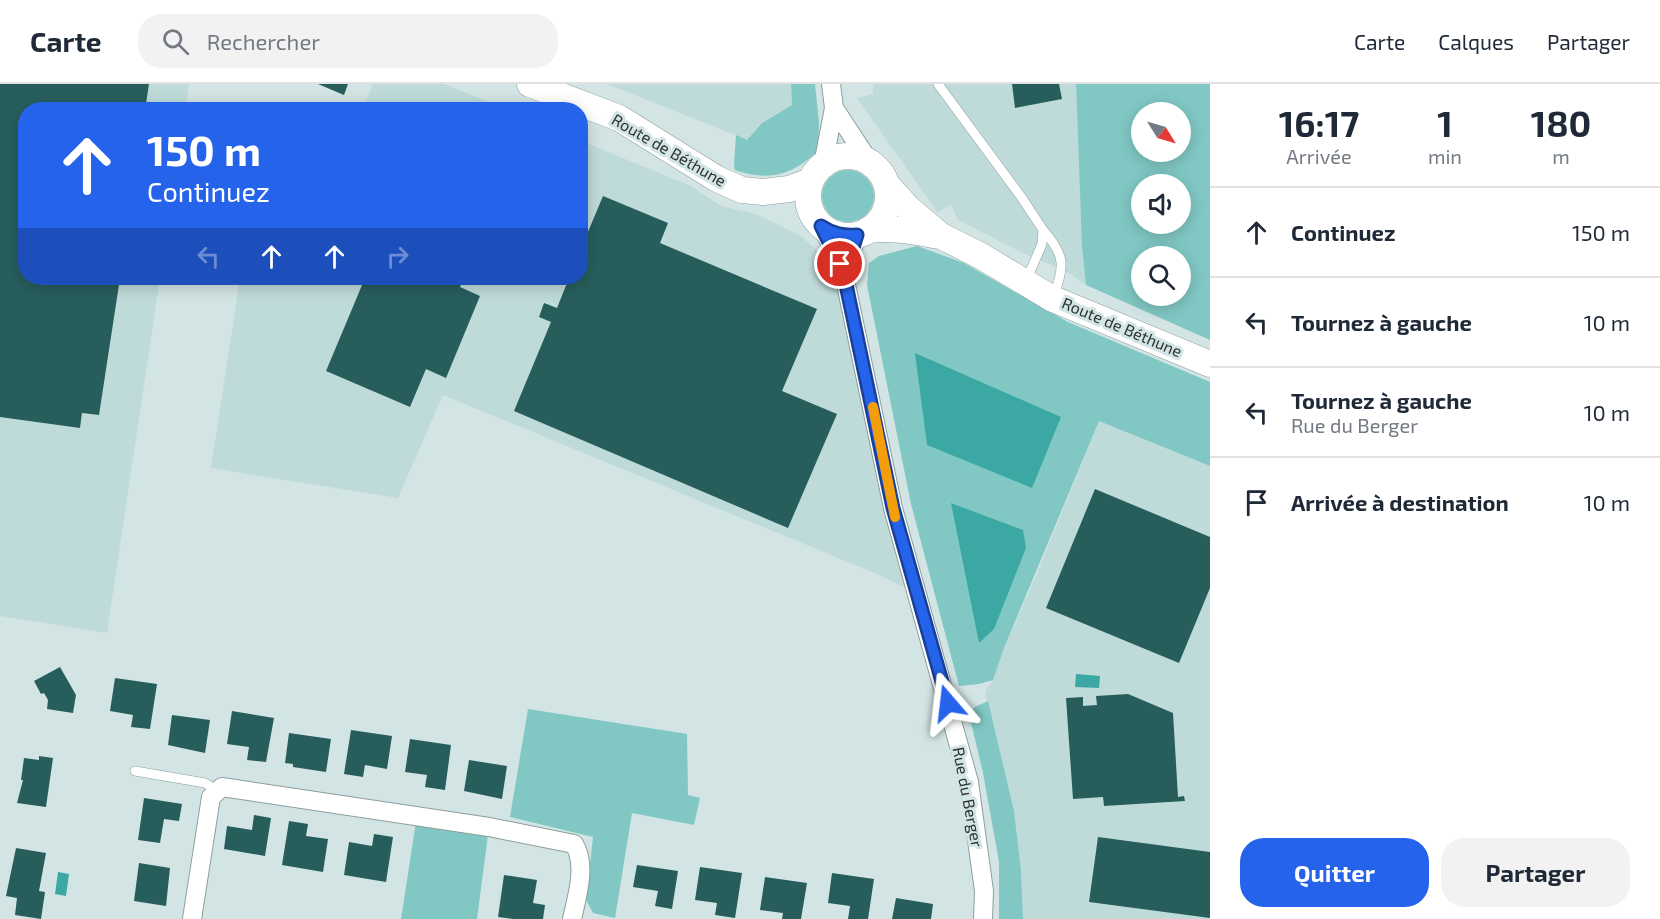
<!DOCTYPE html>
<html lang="fr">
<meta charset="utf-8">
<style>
:root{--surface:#fff;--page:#f2f2f3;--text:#1f2937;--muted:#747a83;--line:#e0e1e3;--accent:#2563eb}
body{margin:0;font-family:"Exo 2",sans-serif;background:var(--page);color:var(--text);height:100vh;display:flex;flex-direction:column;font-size:22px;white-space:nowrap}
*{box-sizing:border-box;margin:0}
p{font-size:20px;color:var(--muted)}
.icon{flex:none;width:33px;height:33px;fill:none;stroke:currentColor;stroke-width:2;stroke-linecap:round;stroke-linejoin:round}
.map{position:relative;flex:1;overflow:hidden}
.details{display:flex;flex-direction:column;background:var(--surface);width:450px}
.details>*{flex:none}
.banner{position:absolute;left:18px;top:18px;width:570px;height:183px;border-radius:24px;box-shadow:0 3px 15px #0003;background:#2563eb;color:#fff;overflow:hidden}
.needle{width:39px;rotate:127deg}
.fabs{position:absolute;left:1131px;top:18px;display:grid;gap:12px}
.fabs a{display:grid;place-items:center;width:60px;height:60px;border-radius:50%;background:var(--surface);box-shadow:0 3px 15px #0003;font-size:30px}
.pin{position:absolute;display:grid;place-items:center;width:51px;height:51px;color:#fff;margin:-26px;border:3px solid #fff;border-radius:50%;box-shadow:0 2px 6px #0007}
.me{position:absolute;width:66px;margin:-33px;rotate:343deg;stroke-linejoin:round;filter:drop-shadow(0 0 4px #0008)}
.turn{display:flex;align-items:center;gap:21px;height:126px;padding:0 30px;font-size:27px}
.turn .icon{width:78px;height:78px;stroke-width:2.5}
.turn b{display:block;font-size:42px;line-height:51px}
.lanes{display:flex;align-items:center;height:57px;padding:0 30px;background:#0003;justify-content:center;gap:30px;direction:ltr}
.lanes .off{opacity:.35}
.eta{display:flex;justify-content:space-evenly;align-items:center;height:102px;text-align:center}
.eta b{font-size:36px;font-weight:700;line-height:42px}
.button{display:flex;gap:12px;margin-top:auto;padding:12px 30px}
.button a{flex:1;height:69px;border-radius:24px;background:var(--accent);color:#fff;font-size:24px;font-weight:700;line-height:69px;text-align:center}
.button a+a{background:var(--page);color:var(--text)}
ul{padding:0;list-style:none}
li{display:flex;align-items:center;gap:18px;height:90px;padding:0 30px;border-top:2px solid var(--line)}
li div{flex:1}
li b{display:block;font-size:22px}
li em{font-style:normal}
header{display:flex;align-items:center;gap:36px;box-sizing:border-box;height:84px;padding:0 30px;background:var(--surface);border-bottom:2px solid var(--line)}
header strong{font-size:28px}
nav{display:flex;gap:33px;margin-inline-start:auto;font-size:21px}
.search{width:420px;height:54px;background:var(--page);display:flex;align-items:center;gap:15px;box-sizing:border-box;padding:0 21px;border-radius:24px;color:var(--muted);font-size:22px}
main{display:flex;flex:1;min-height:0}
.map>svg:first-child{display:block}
.built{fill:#bfdbd9}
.green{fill:#81c8c4;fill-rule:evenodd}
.water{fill:#3ca8a4}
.building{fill:#275e5c}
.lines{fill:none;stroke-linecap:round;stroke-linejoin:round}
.lane-casing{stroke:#8c9e9d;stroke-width:10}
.street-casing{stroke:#8c9e9d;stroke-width:20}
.secondary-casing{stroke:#8c9e9d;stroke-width:27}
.lane{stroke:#fff;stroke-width:9}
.street{stroke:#fff;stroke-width:18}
.secondary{stroke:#fff;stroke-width:26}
.route-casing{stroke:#184099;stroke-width:15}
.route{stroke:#2563eb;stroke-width:10}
.slow{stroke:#f59e0b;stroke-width:10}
.labels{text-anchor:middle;stroke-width:6;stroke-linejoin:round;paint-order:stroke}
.street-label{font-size:16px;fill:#2b3232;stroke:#d2e5e4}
</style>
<header>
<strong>Carte</strong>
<div class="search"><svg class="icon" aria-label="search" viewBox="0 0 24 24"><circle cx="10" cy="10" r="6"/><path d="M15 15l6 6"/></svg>Rechercher</div>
<nav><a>Carte</a><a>Calques</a><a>Partager</a></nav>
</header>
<main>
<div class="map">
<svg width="1210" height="835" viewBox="0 0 1210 835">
<rect width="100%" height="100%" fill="#d2e5e4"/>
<path class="built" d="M 0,0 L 189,0 L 185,25 L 26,26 L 26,194 L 160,194 L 107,549 L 0,532 Z
M 373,0 L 444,0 L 507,25 L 336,25 L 363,24 Z
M 607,0 L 791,0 L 792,21 L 762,39 L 747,56 Z
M 873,0 L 1076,0 L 1082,163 L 1086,201 L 1067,188 L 1025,170 L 958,136 L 951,120 L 938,129 L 857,14 L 873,10 Z
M 581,57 L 689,101 L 721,122 L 756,130 L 801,152 L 844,191 L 916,509 L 877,490 L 443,311 L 398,414 L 211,384 L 240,194 L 580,194 Z
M 1099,337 L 1210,382 L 1210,835 L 1023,835 L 1021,787 L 1000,668 L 985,608 L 993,596 L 1004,564 L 1036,492 Z"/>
<path class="green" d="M 791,0 L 815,0 L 819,38 L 818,67 C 792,91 769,98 735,86 L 734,81 L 736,51 L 747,56 L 762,39 L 792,21 Z
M 1076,0 L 1210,0 L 1210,256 L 1086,201 L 1082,163 ZM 1142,28 L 1180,28 L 1180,68 L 1142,68 ZM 1180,100 L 1180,140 L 1142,140 L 1142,100 ZM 1180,172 L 1180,212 L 1142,212 L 1142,172 Z
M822 112a26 26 0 1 1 52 0a26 26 0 1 1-52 0Z
M 917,162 L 964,179 L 1068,238 L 1210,298 L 1210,382 L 1099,337 L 1004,564 L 993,596 L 979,600 L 959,602 L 911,420 L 867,201 L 869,179 L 879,172 Z
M 988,617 L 1014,727 L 1021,787 L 1023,835 L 999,835 L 999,778 L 983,689 L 969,630 L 975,623 Z
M 528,625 L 687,650 L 688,711 L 700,714 L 694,741 L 632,729 L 615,834 L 593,829 L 586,816 L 593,753 L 510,733 Z
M 417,731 L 489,743 L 477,835 L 401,835 Z"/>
<path class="water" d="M 915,269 L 1061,333 L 1032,404 L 927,361 Z
M 951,419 L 1023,446 L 1026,464 L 994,545 L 979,559 Z
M 1076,590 L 1100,592 L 1099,604 L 1075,603 Z
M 58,788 L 69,790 L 66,812 L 55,810 Z"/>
<path class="building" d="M 0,0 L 149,0 L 145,26 L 26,26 L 26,194 L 120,194 L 99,331 L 82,329 L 80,344 L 0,333 Z
M 318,0 L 348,0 L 344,11 Z
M 1012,0 L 1059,0 L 1062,15 L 1015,24 Z
M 603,112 L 668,139 L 660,159 L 817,225 L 782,307 L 837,330 L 788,444 L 514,327 L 551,238 L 539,233 L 544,219 L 557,224 L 569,194 L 580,194 L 580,167 Z
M 365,194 L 464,194 L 460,203 L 480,212 L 446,294 L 426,285 L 410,323 L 326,287 Z
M 1095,405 L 1210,453 L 1210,504 L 1179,579 L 1046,524 Z
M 60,583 L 76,611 L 73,629 L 47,625 L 48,616 L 44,609 L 41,610 L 34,597 Z
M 115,594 L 157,600 L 150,645 L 131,643 L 133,631 L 110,627 Z
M 1128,610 L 1173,629 L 1178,713 L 1184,712 L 1185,717 L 1104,722 L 1103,713 L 1073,715 L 1066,614 L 1083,613 L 1083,622 L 1097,621 L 1096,612 Z
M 232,627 L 274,634 L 266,678 L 247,676 L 249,663 L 227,660 Z
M 172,631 L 210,636 L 205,669 L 168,661 Z
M 351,646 L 392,652 L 387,685 L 365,681 L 363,693 L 344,690 Z
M 289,649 L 331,655 L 326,688 L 293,683 L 293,680 L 285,679 Z
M 410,655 L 451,661 L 445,706 L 425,703 L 427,691 L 405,688 Z
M 39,672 L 53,674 L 46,723 L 17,719 L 23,696 L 21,696 L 24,674 L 39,676 Z
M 469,676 L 507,682 L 502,715 L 464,707 Z
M 144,714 L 182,720 L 179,737 L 164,735 L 160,759 L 138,756 Z
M 254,731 L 271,734 L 265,772 L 224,765 L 227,742 L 252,746 Z
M 289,737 L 308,740 L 306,752 L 328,755 L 323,788 L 282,781 Z
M 374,750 L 393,753 L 386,798 L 344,791 L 349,758 L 372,762 Z
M 1098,753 L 1210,768 L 1210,834 L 1089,818 Z
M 16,764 L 46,769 L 39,807 L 45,808 L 41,835 L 15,831 L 17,814 L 6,812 Z
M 139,779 L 170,784 L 166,822 L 134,817 Z
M 637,781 L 678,787 L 672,825 L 655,822 L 658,807 L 633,803 Z
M 700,783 L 742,789 L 735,834 L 715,831 L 717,819 L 695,816 Z
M 832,789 L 874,795 L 868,835 L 848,835 L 850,822 L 828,819 Z
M 504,791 L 537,796 L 533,819 L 545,821 L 543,835 L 513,835 L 498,833 Z
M 765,793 L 807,799 L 801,835 L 782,835 L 783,829 L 760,826 Z
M 896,814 L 933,820 L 931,835 L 892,835 Z"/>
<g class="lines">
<defs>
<path id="lane" d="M 938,0 L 1022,114 L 1043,146
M 1026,197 L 1042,160 L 1043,146 C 1066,172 1064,181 1054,212
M 135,687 L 205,699 L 218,707"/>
<path id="street" d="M 831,0 L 834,24 L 870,79
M 823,81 L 834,24
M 821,142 L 835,168 L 844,191 L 893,424 L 969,698 L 984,807 L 983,835
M 844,191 L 857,151
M 192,835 L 211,713 L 222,703 L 489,743 L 574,760 C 587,780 577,813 572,835"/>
<path id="secondary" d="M 530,0 L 619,34 L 717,95 L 742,106 L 763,108 L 789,105 L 811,97
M808 112a40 40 0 1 1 80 0a40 40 0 1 1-80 0Z
M 887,101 L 909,125 L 941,152 L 981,172 L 1053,215 L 1210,280
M 868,146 C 894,143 916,148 940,152"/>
</defs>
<use href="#lane" class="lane-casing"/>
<use href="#street" class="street-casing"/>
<use href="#secondary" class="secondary-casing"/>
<use href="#lane" class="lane"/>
<use href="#street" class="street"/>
<use href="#secondary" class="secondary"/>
</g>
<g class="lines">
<defs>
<path id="route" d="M 840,180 L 821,142 C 833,150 843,152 857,151 L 844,191 L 893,424 L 948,619"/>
</defs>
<use href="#route" class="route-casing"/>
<use href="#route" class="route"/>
<path class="slow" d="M 873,323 L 895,433"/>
</g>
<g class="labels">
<g class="street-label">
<text transform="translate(669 66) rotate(30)" y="6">Route de Béthune</text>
<text transform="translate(1122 243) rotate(23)" y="6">Route de Béthune</text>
<text transform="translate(968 713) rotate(79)" y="6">Rue du Berger</text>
</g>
</g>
</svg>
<div class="fabs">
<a><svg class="needle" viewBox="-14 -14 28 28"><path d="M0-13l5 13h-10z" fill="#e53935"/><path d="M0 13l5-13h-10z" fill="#747a83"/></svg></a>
<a><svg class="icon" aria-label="sound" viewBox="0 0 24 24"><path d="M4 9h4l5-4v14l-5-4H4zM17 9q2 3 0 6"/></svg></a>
<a><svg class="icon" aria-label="search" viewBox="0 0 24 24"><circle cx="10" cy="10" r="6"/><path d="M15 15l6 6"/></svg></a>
</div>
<div class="pin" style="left:840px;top:180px;background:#d93025"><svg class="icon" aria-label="arrive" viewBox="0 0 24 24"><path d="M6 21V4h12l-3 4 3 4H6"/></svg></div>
<svg class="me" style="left:948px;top:619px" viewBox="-20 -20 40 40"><path d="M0-17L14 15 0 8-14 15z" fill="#2563eb" stroke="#fff" stroke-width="4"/></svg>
<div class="banner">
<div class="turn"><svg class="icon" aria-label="ahead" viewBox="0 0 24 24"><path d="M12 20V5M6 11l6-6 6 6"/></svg><div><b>150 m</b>Continuez</div></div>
<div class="lanes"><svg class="icon off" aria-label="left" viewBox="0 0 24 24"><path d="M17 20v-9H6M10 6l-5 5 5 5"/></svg><svg class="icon" aria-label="ahead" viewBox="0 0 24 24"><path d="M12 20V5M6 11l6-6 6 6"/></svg><svg class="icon" aria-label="ahead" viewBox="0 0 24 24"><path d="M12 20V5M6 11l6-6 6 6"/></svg><svg class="icon off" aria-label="right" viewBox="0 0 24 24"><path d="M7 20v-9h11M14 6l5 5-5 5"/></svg></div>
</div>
</div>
<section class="details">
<div class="eta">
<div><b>16:17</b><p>Arrivée</p></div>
<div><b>1</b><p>min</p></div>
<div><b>180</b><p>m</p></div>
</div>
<ul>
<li><svg class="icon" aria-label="ahead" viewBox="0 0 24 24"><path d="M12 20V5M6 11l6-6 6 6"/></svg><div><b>Continuez</b></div><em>150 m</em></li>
<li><svg class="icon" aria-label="left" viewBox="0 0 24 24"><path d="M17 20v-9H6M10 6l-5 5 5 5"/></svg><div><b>Tournez à gauche</b></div><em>10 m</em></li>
<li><svg class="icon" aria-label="left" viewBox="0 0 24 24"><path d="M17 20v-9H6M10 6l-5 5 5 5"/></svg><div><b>Tournez à gauche</b><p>Rue du Berger</p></div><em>10 m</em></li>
<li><svg class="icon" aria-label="arrive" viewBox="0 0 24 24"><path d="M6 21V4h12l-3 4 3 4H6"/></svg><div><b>Arrivée à destination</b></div><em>10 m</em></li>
</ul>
<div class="button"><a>Quitter</a><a>Partager</a></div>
</section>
</main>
